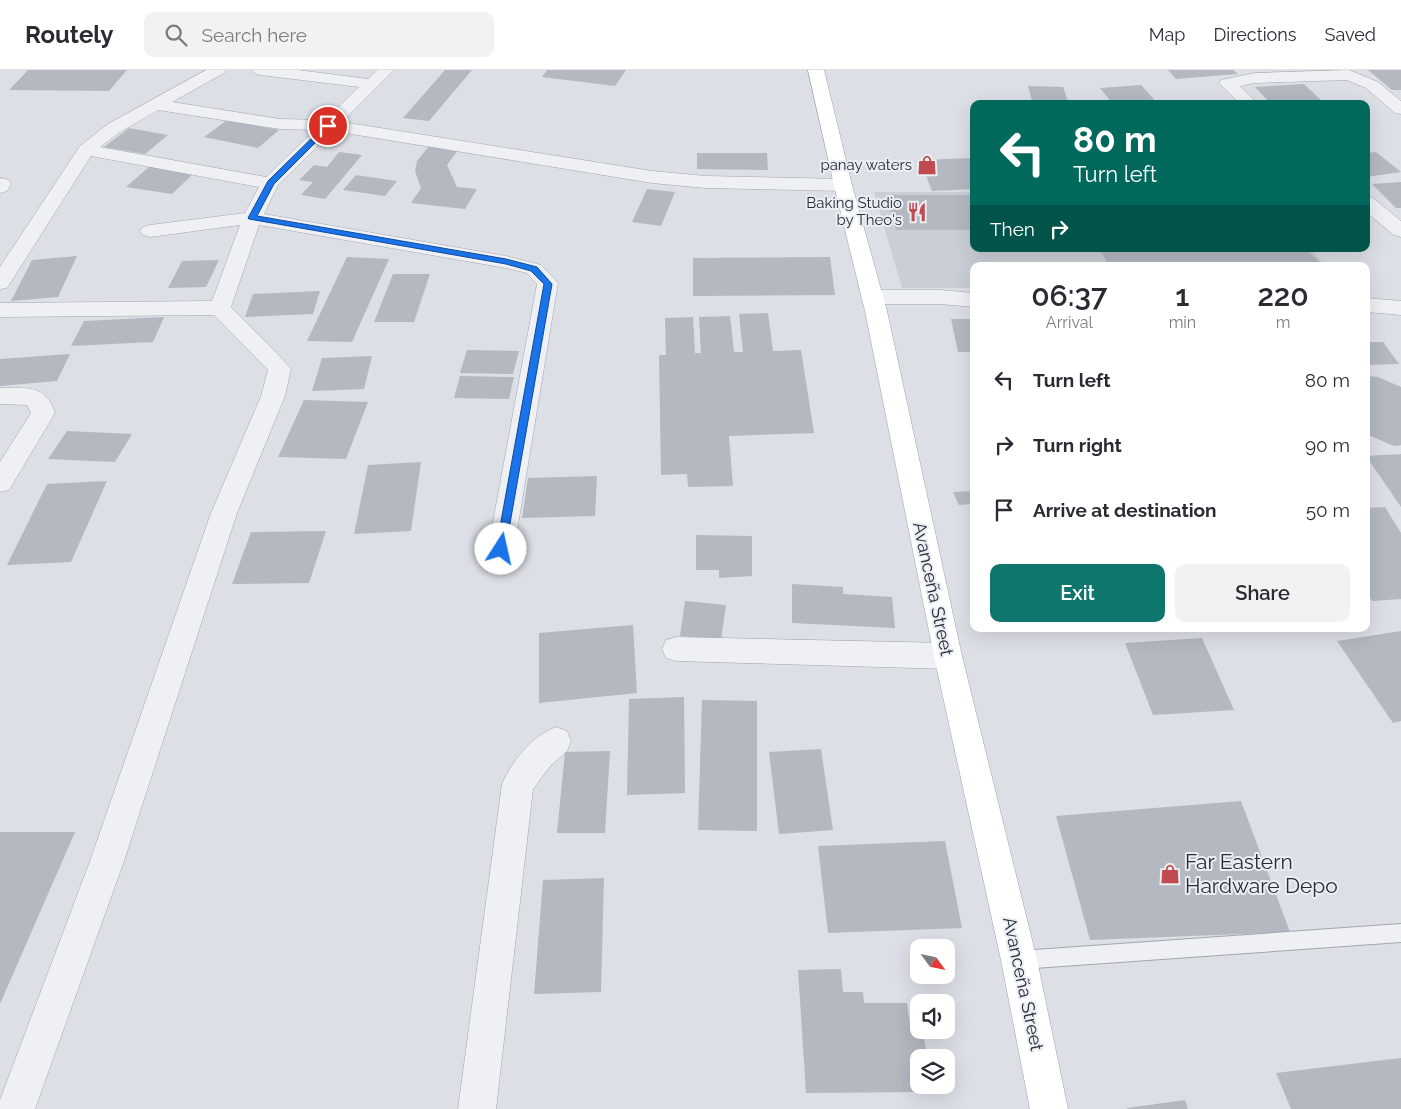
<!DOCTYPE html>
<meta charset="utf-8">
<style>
:root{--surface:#fff;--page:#f2f2f3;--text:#2b2b33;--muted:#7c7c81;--line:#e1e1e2;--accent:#0f766e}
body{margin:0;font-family:Raleway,sans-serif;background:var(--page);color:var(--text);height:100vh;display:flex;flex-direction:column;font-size:19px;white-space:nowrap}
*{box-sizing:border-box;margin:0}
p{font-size:16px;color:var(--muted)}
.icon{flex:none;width:28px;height:28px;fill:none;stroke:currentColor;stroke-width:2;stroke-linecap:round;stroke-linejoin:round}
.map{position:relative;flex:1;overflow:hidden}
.drawer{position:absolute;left:970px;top:192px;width:400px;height:370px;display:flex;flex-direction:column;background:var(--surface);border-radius:10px;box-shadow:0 5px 20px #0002}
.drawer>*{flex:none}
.hud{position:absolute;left:970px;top:30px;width:400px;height:152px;border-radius:10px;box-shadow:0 5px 20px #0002;background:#00695c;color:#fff;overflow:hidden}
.needle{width:32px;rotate:123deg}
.buttons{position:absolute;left:910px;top:869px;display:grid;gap:10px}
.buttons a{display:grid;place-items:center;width:45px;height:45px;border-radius:10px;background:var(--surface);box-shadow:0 5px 20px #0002;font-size:25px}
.pin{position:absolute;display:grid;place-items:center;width:42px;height:42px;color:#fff;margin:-21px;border:2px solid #fff;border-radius:50%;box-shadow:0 1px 5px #0007}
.me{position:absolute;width:55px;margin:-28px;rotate:10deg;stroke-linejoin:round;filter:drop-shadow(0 0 4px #0008)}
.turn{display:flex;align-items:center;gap:18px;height:105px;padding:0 20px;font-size:22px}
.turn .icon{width:65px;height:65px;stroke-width:2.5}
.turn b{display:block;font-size:35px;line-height:42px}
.then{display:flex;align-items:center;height:48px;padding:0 20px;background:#0003;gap:10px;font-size:19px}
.eta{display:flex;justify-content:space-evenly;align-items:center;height:85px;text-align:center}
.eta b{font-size:30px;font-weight:600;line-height:35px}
.button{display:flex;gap:10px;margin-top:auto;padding:10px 20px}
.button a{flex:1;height:58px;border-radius:10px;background:var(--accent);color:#fff;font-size:20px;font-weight:600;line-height:58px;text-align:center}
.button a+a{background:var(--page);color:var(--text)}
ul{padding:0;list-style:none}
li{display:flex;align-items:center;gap:15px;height:65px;padding:0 20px}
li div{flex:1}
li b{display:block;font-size:19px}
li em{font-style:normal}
header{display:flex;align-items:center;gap:30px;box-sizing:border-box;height:70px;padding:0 25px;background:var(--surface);border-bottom:1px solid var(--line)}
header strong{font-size:24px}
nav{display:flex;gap:28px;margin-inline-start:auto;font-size:18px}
.search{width:350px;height:45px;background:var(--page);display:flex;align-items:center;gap:12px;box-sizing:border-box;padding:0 18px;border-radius:10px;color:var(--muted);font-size:19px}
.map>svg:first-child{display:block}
.built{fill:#caced6}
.building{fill:#b4b8c1}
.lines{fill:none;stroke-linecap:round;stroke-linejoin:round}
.service-casing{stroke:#a2a6ae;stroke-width:2}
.minor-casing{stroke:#a2a6ae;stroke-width:1}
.primary-casing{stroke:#9da2af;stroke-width:1}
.service{fill:#eef0f4;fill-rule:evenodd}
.minor{fill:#eef0f4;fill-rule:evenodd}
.primary{fill:#fff;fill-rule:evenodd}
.route{fill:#1a73e8;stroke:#114b97}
.labels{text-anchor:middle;stroke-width:4;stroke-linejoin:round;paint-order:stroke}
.far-poi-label{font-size:15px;fill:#272c3a;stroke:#ebeef3;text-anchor:end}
.street-label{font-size:18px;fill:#272c3a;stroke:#ebeef3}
.near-poi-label{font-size:21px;fill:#272c3a;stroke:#ebeef3;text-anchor:start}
</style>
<header>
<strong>Routely</strong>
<div class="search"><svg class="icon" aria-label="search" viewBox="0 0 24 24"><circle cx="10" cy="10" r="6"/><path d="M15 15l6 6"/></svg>Search here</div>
<nav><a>Map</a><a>Directions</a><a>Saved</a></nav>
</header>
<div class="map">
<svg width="1401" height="1039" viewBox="0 0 1401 1039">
<rect width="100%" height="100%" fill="#dcdfe5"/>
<path class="built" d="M 874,122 L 974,122 L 974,179 L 1310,179 L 1326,196 L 974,196 L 974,218 L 902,218 Z"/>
<path class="building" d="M 28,0 L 127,0 L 109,21 L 9,20 Z
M 445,0 L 472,0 L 429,51 L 403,48 Z
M 547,0 L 626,0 L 615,16 L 542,7 Z
M 1168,0 L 1233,0 L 1238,4 L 1176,9 Z
M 1368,0 L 1401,0 L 1401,20 L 1392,20 Z
M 1304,14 L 1325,34 L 1271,34 L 1255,17 Z
M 1141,15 L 1158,34 L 1113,34 L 1100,18 Z
M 1028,16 L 1063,17 L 1069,34 L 1033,34 Z
M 227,50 L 279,60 L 258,78 L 204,67 Z
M 129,58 L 168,65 L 145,84 L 104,77 Z
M 429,76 L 458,80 L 447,95 L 457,117 L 477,119 L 465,139 L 411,133 L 421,118 L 415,101 L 417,91 Z
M 339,82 L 362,85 L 325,129 L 301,125 L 313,112 L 299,110 L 314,95 L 327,97 Z
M 1376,82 L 1401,102 L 1366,107 L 1366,83 Z
M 697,83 L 767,83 L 768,100 L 697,99 Z
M 974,88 L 974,119 L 932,121 L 920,90 Z
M 150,96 L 194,103 L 172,124 L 126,117 Z
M 356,105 L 397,111 L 385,126 L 343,120 Z
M 1401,112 L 1401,138 L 1396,138 L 1372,114 Z
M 647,119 L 675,122 L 661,156 L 632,152 Z
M 886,125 L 974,125 L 974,160 L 896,160 Z
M 1100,179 L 1306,179 L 1323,196 L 1109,196 Z
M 77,186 L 58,227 L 11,231 L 32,190 Z
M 347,187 L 389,189 L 352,272 L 307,271 Z
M 830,187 L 835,225 L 693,226 L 693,188 Z
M 219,190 L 206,217 L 168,218 L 182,191 Z
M 393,204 L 430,204 L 414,252 L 374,252 Z
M 320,221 L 313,244 L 245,247 L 253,224 Z
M 768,243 L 773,281 L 801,280 L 814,363 L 729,366 L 733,416 L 688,417 L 687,404 L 661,405 L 659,285 L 666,285 L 665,248 L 693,247 L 695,283 L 701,283 L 699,247 L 730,246 L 734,282 L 743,282 L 739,244 Z
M 164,247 L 153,272 L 71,276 L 84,251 Z
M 951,249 L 974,249 L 974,282 L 958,282 Z
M 1366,272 L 1383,272 L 1399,294 L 1366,295 Z
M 467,280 L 519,281 L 513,304 L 460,303 Z
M 70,284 L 57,311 L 0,316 L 0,289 Z
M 372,286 L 364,319 L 312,321 L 322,288 Z
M 460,306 L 514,307 L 509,329 L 454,328 Z
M 1366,306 L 1378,307 L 1401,317 L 1401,375 L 1394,376 L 1366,364 Z
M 304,330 L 368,332 L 346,389 L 278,387 Z
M 67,361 L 132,364 L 115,392 L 48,389 Z
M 1401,384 L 1401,437 L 1366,386 Z
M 421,392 L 411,461 L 354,464 L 368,395 Z
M 597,406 L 595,446 L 522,448 L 528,408 Z
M 107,411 L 71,492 L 7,495 L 47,414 Z
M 973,421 L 974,434 L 959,435 L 953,422 Z
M 1385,437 L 1401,463 L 1401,529 L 1372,531 L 1366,520 L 1366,438 Z
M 326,461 L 309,513 L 232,514 L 251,462 Z
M 696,465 L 752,466 L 752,506 L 719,508 L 719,500 L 696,500 Z
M 792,514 L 843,517 L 843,524 L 892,527 L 895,558 L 792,553 Z
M 685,531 L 726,535 L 721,570 L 680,566 Z
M 633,555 L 637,623 L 539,633 L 539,563 Z
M 1401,561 L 1401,651 L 1393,653 L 1337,571 Z
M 1202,568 L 1234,640 L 1153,645 L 1125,573 Z
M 684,627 L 685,723 L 627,725 L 629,629 Z
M 702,630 L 757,631 L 757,761 L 698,760 Z
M 821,679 L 833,760 L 779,764 L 769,682 Z
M 610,681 L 605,763 L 557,763 L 565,682 Z
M 1241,731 L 1290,862 L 1090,870 L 1056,746 Z
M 0,762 L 75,762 L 0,934 Z
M 945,771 L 962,858 L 828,863 L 818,776 Z
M 604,808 L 601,922 L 534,924 L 543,810 Z
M 841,899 L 843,922 L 863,922 L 864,933 L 907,933 L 910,954 L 919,955 L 919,960 L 923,960 L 927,988 L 919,988 L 919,994 L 917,994 L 921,1022 L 806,1023 L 798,900 Z
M 1401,988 L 1401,1039 L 1291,1039 L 1276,1003 Z
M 1185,1030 L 1188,1039 L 1127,1039 L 1127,1038 Z"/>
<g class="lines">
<defs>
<path id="service" d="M 1401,854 L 1401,872 L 1020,899 L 1014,896 L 1011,890 L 1014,884 L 1020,881 Z"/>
<path id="minor" d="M 206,0 L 226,0 L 224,3 L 172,32 L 280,49 L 325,50 L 359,17 L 260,5 L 254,3 L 252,0 L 298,0 L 368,9 L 377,0 L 394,0 L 342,52 L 652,101 L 706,106 L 843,109 L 850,111 L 852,115 L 850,119 L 843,121 L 706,118 L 652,113 L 333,61 L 278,115 L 264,144 L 506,186 L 541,195 L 558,213 L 514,479 L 510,486 L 501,490 L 492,486 L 488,479 L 537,214 L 527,203 L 506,198 L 259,155 L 231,237 L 291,298 L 285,326 L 237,443 L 124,791 L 35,1039 L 0,1039 L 0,1030 L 90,791 L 211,443 L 261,326 L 268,300 L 214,245 L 0,247 L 0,233 L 212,231 L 240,155 L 150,167 L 143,165 L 140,161 L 143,157 L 150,155 L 245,143 L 259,117 L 91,86 L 7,218 L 0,219 L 0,197 L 80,76 L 108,54 ZM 158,40 L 280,59 L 315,60 L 266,107 L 100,77 L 120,62 Z
M 1349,0 L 1378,12 L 1401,31 L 1401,44 L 1395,43 L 1366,18 L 1347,10 L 1255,13 L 1240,16 L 1258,34 L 1240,34 L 1219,13 L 1221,10 L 1255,3 Z
M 2,108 L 9,110 L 11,114 L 7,121 L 0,123 L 0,109 Z
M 1366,126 L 1373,128 L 1401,151 L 1401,167 L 1394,165 L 1366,142 Z
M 872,220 L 940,220 L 974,223 L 974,237 L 940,234 L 872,234 L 865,232 L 861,227 L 865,222 Z
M 1366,228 L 1401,231 L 1401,245 L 1366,242 Z
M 0,318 C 27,319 45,313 55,343 L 9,420 L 0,422 L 0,392 L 31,343 L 27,335 L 0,334 Z
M 676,567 L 948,573 L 958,577 L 962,586 L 958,595 L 948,599 L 676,591 L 666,588 L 662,579 L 666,570 Z
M 556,657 L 567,661 L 571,671 L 567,681 L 551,695 L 533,719 L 496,1039 L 458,1039 L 502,714 C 512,691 532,666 556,657 Z"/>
<path id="primary" d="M 808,0 L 824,0 L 852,115 L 887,241 L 962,586 L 1037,890 L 1068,1039 L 1030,1039 L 1001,890 L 934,586 L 865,241 L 834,115 Z"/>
</defs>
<use href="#service" class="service-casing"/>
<use href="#minor" class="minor-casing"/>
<use href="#primary" class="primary-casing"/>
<use href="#service" class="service"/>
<use href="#minor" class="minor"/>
<use href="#primary" class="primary"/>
</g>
<path class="route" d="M 326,54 L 332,56 L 274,114 L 257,146 L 506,189 L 537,197 L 552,214 L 505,482 L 497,482 L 496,479 L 544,214 L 531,201 L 506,194 L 249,149 L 248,148 L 268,111 Z"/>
<defs>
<symbol id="shop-bare" viewBox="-9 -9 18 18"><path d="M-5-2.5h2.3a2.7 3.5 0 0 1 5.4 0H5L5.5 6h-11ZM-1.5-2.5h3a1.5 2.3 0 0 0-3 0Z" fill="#c14a51" stroke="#ebeef3" stroke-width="2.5" paint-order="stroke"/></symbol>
<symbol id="restaurant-bare" viewBox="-9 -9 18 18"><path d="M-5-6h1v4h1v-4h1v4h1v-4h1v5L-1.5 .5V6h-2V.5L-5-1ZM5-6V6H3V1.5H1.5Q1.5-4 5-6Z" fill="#c14a51" stroke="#ebeef3" stroke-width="2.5" paint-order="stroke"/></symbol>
</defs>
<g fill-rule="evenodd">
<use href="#shop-bare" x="913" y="81" width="28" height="28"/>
<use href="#restaurant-bare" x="903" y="128" width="28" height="28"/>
<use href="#shop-bare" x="1156" y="790" width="28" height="28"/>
</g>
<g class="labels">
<g class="far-poi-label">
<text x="912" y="100">panay waters</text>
<text x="902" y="138">Baking Studio<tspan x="902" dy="17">by Theo's</tspan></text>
</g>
<g class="street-label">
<text transform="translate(933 519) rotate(78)" y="6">Avanceña Street</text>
<text transform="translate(1023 914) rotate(78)" y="6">Avanceña Street</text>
</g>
<g class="near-poi-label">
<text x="1185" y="799">Far Eastern<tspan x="1185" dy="24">Hardware Depo</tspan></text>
</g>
</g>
</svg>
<div class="buttons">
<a><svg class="needle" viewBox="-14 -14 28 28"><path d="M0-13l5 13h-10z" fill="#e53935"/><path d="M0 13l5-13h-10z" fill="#7c7c81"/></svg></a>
<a><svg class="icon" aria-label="sound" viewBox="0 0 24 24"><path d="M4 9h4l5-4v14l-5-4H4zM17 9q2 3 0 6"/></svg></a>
<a><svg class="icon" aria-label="layers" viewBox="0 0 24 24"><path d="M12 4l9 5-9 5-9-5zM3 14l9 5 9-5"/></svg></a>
</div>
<div class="pin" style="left:328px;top:56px;background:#d93025"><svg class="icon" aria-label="arrive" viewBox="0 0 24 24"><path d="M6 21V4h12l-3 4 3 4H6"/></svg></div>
<svg class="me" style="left:501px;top:479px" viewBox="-20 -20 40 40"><circle r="19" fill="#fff"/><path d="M0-13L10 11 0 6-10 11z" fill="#1a73e8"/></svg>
<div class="hud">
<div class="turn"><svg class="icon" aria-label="left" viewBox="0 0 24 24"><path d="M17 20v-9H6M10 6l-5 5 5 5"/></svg><div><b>80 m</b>Turn left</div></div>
<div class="then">Then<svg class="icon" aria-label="right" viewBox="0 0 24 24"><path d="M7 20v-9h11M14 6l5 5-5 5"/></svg></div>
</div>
<section class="drawer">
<div class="eta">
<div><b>06:37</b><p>Arrival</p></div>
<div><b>1</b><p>min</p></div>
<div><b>220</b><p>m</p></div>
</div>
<ul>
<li><svg class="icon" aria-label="left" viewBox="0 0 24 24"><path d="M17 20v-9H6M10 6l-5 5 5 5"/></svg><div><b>Turn left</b></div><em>80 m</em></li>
<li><svg class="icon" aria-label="right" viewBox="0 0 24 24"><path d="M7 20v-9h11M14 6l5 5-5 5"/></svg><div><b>Turn right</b></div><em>90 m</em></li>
<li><svg class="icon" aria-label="arrive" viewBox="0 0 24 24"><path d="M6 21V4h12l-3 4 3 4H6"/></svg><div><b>Arrive at destination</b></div><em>50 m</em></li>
</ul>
<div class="button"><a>Exit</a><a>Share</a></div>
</section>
</div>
